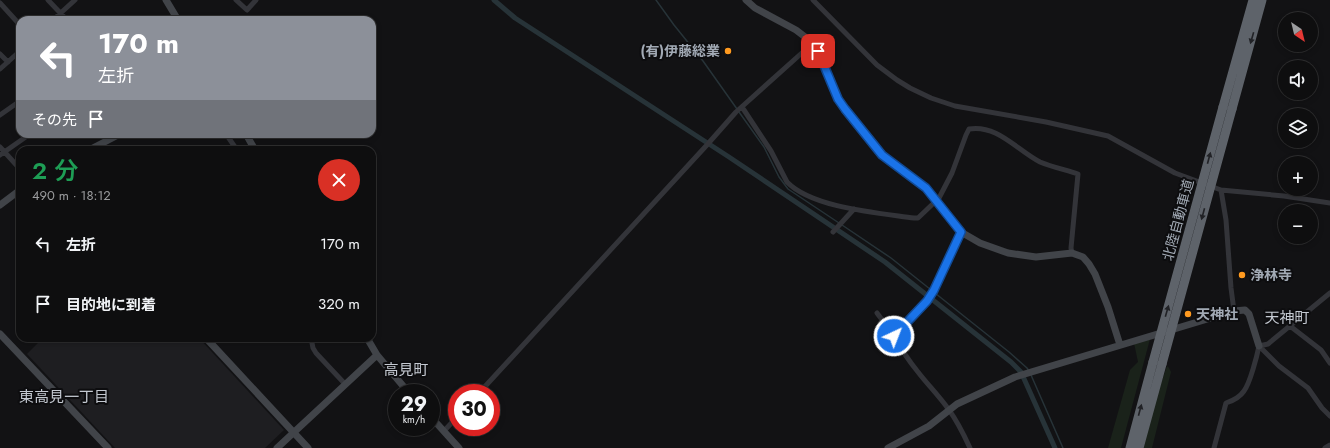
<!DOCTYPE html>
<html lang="ja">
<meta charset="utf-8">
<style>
:root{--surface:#0e0e0f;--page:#171718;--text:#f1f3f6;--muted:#9b9c9e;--line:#2e2e2f}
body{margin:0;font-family:Jost,"Noto Sans JP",sans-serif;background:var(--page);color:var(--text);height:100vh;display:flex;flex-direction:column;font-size:15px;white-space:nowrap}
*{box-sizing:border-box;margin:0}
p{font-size:13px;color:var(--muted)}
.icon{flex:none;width:22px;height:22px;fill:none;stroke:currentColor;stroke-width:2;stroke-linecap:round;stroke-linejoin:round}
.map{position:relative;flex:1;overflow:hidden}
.details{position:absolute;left:16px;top:146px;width:360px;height:196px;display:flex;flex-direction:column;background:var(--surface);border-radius:12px;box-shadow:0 2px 6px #0003,0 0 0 1px var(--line)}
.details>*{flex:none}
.banner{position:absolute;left:16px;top:16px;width:360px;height:122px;border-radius:12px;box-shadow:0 2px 6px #0003,0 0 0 1px var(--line);background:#8c9099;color:#fff;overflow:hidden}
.needle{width:26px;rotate:145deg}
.tools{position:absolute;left:1278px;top:12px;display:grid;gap:8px}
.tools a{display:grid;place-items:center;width:40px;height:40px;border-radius:50%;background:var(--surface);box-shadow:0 2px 6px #0003,0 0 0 1px var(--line);font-size:20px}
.speed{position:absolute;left:388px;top:384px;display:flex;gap:8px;font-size:20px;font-weight:700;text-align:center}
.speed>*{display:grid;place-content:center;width:52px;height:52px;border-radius:50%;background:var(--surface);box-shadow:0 2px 6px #0003,0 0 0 1px var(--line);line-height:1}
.speed small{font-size:10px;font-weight:400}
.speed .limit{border:6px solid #d22;background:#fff;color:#111}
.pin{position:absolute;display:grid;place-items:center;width:34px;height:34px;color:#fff;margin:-17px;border-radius:8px;box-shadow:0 2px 6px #0006}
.me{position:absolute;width:44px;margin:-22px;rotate:43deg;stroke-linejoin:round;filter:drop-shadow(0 0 3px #0008)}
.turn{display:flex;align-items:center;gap:14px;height:84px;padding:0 16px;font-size:18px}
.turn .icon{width:52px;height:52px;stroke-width:2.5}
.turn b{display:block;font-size:28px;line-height:34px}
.then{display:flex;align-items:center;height:38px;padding:0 16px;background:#0003;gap:8px;font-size:15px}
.round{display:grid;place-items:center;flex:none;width:42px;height:42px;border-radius:21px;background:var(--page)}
.summary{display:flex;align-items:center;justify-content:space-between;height:68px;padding:0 16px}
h1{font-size:24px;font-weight:600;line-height:30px;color:#1e9e55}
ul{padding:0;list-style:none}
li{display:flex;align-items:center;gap:12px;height:60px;padding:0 16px}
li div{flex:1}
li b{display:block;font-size:15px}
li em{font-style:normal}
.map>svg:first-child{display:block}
.built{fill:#1e1e21}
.green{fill:#1a221a}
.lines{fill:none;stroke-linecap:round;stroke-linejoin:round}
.stream{stroke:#273338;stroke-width:1.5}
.canal{stroke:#273338;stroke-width:5}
.street{stroke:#333439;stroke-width:5}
.secondary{stroke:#414449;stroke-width:7}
.highway{stroke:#5e636a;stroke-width:9}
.highway-bridge{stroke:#5e636a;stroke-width:9}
.oneway{fill:#212226}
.route-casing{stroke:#114b97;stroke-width:10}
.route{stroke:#1a73e8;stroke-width:7}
.poi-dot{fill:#ff9a1f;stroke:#0d0d0f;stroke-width:1.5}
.labels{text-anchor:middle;stroke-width:4;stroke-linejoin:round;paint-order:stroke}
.poi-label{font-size:14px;font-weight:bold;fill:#a2aab5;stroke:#0d0d0f;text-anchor:start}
.street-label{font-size:14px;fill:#a2aab5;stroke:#0d0d0f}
.neighbourhood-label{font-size:15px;fill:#c4c9d1;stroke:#0d0d0f}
</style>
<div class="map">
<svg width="1330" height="448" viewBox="0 0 1330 448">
<rect width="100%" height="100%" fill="#121214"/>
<path class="built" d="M 43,338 L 199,338 L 284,430 L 265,448 L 115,448 L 27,354 Z"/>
<path class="green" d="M 1150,339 L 1121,448 L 1108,448 L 1130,370 L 1138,362 L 1134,343 Z
M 1167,366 L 1169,368 L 1171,372 L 1152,448 L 1143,448 L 1155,401 Z"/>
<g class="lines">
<path class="stream" d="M 656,0 L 674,25 L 703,61 L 737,109
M 739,112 L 764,147 L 779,177 L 788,189 L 839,223
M 842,225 L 891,258 L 1009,352 L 1027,368 L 1029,371
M 1031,375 L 1063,448"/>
<path class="canal" d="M 494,0 L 515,18 L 729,157 L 885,262 L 1011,362 L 1021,372 L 1055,448"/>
<path class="street" d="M 48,0 L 67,20
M 236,0 L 247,10 L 256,0
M 813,0 L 877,65 L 897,80 L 910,88 L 931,98 L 955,106 L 1046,122 L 1108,136 L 1175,173 L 1221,190 L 1284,196 L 1330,203
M 0,3 L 20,25
M 53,20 L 75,0
M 0,54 L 8,62
M 0,69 L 20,51
M 742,107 L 771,151 L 787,182 C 812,208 879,213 914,218 L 918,218 L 939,198 L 952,173 L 966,135 L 969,129 C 997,124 1018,151 1040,162 C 1052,167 1066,170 1078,174 L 1071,248 L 1072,253
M 0,115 L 20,101
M 226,134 L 237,150
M 0,147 L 20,169
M 0,155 L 30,134
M 1221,190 L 1226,220 L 1231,288 L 1234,311
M 833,232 L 854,209
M 961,232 L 934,291 L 927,301 L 894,336 C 901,349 909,361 918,372 C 928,385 940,397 949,410 C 958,422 964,435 970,448
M 877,313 L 894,336
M 1290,326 L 1321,350 L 1330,363
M 311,338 L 313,348 L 316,353 L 345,384
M 1259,346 L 1279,366 L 1308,388 L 1322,408 L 1330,416
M 1259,346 L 1268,344 L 1330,293
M 479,393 L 706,146 L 736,112 L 813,43
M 444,431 L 457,417
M 1214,448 L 1226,403 C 1232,401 1240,397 1244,391 C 1250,383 1257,356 1259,346
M 1325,448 L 1330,445"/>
<path class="secondary" d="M 166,0 L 178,20
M 746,0 L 755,8 L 796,30 L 813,43 L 818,51 L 839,99 L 845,109 L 882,155 L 926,188 L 961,232 L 980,243 L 1008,253 L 1036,257 L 1072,253 L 1083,257 L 1089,264 L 1095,274 L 1108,307 L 1120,345
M 246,134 L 255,150
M 89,150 L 120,134
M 0,205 L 20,190
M 0,334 L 108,448
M 206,338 L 308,448
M 367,338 L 377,355 L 409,393
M 431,417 L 459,448
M 277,448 L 377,355
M 888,448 L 929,426 L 957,404 L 1015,377 L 1234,311 L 1245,310 L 1249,314 L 1259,346"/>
<path class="highway" d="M 1223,107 L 1253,0
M 1232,109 L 1262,0
M 1130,448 L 1153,362
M 1139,448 L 1162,364"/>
<path class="highway-bridge" d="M 1153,362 L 1223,107
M 1162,364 L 1232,109"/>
</g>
<defs><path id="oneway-solid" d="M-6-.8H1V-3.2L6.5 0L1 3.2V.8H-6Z"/></defs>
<g class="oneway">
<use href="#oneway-solid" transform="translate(1252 38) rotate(106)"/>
<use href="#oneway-solid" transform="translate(1209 158) rotate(-75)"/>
<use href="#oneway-solid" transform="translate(1203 214) rotate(105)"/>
<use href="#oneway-solid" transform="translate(1167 311) rotate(-74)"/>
<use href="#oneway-solid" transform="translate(1140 410) rotate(-75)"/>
</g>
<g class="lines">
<defs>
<path id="route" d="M 818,51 L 838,99 L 845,109 L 882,155 L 926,188 L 961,232 L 934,290 L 927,301 L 894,336"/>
</defs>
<use href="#route" class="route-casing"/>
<use href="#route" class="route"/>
</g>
<g class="poi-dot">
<circle cx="728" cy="51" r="4"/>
<circle cx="1242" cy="275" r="4"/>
<circle cx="1188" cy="314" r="4"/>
</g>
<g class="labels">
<g class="poi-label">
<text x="720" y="56" text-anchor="end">(有)伊藤総業</text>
<text x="1250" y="280">浄林寺</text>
<text x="1196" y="319">天神社</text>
</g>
<g class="street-label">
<text transform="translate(1178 220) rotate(-75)" y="5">北陸自動車道</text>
</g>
<g class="neighbourhood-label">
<text x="1287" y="323">天神町</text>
<text x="406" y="375">高見町</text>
<text x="64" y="402">東高見一丁目</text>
</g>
</g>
</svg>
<div class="tools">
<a><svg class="needle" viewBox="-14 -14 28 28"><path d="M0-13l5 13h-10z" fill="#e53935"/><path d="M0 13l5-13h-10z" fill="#9b9c9e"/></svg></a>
<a><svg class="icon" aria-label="sound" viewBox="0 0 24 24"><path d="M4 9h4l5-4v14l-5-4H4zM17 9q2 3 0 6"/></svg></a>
<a><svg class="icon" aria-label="layers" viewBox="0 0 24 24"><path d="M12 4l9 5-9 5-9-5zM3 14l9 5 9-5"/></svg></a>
<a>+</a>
<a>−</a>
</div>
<div class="speed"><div>29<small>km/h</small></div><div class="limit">30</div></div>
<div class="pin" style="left:818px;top:51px;background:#d93025"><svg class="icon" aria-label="arrive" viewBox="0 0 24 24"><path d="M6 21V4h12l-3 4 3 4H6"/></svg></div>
<svg class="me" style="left:894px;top:336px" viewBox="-20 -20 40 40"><circle r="17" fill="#1a73e8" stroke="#fff" stroke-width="3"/><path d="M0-11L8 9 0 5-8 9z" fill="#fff"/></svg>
<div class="banner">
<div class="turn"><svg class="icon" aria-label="left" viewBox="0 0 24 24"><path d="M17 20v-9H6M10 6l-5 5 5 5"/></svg><div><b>170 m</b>左折</div></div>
<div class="then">その先<svg class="icon" aria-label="arrive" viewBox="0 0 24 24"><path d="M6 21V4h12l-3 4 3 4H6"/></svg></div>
</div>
<section class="details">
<div class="summary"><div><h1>2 分</h1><p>490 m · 18:12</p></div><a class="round" style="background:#d93025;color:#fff"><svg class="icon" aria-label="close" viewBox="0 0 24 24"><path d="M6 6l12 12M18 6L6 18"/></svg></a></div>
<ul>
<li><svg class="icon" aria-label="left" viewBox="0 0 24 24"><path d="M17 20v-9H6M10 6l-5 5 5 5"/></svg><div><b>左折</b></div><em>170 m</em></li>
<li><svg class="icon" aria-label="arrive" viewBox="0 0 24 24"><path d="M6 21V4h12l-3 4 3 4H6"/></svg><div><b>目的地に到着</b></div><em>320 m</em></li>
</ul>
</section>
</div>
